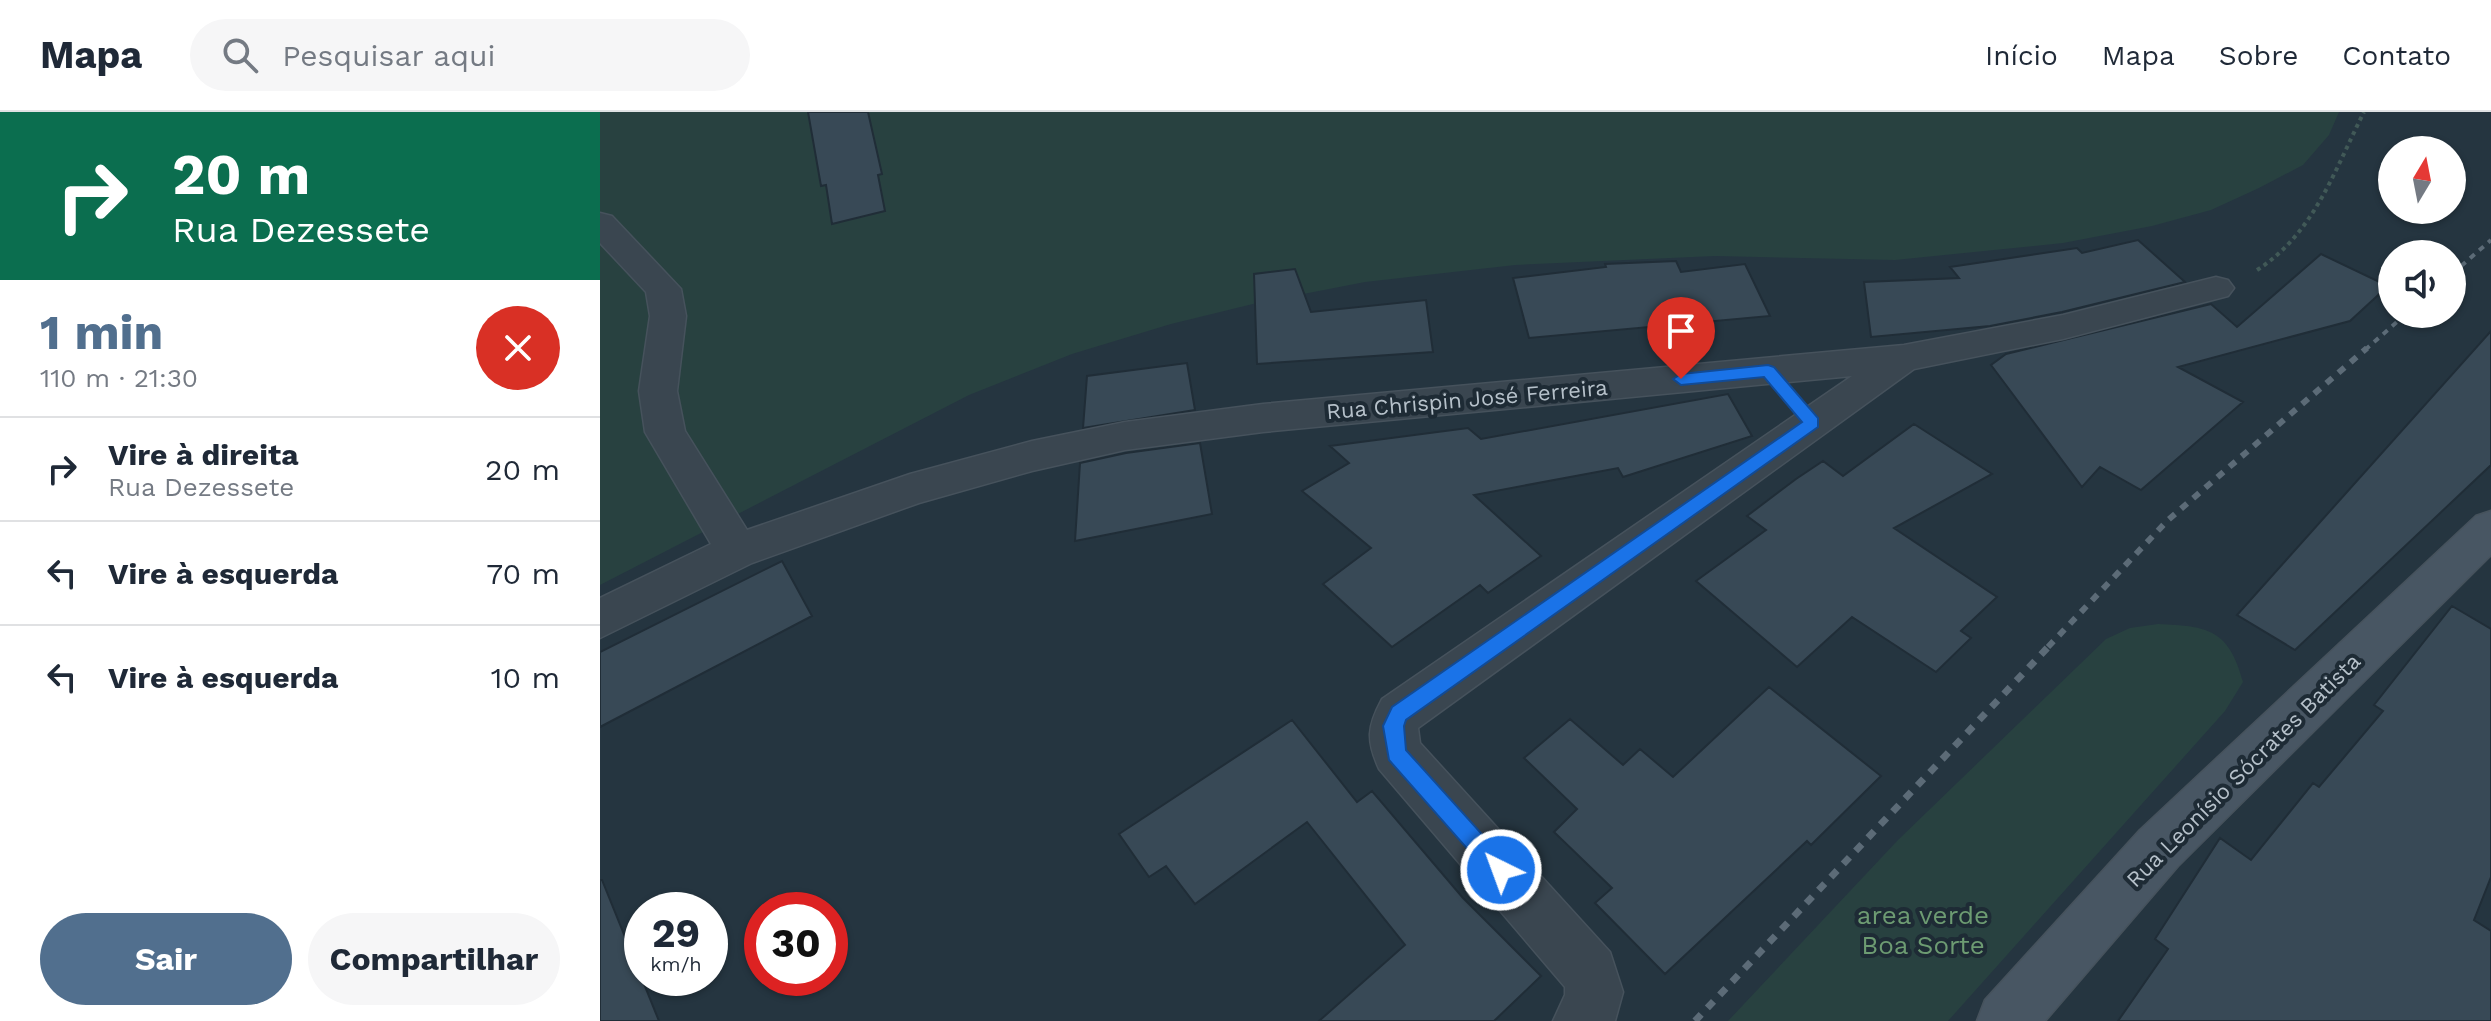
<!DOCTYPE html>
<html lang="pt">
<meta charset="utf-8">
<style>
:root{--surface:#fff;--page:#f6f6f7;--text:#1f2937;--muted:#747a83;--line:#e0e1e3;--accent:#516f8e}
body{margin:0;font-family:"Work Sans",sans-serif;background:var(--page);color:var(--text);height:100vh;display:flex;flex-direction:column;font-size:30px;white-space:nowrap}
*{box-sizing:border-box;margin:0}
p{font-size:26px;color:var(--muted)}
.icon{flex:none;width:44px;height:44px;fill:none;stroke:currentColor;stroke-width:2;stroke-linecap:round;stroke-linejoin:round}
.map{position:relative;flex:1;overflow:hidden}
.drawer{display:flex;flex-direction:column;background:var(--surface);width:600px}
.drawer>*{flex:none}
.top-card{background:#0b6e4f;color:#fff;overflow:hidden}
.needle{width:52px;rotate:10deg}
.fabs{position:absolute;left:1778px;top:24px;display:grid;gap:16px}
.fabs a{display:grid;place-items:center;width:88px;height:88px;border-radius:50%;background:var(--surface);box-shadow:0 2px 6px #0004;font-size:40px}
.speed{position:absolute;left:24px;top:780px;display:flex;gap:16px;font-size:40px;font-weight:700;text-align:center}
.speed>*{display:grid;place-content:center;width:104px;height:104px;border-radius:50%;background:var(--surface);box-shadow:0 2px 6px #0004;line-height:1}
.speed small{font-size:20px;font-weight:400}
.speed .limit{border:12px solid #d22;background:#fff;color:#111}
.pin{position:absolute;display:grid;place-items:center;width:68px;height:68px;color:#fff;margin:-82px -34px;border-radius:50% 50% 50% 0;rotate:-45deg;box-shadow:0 0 8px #0007}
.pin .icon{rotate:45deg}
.me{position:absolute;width:88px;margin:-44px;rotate:318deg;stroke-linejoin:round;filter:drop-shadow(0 0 6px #0008)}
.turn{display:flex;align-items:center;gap:28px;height:168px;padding:0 40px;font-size:36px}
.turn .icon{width:104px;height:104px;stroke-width:2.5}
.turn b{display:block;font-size:56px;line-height:68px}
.round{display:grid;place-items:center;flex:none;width:84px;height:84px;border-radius:42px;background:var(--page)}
.headline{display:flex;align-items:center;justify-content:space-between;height:136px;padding:0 40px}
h1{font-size:48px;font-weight:700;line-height:60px;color:var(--accent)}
.cta{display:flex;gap:16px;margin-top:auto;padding:16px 40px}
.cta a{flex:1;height:92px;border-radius:48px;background:var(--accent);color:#fff;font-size:32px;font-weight:700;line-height:92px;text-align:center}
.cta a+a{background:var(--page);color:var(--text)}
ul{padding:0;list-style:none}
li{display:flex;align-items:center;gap:24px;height:104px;padding:0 40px;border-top:2px solid var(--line)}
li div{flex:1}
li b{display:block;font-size:30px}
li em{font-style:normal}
header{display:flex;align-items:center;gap:48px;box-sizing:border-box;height:112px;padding:0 40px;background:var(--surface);border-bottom:2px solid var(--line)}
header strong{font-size:38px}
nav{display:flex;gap:44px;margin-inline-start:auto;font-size:28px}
.search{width:560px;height:72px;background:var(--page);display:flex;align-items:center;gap:20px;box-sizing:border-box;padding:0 28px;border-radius:44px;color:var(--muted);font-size:30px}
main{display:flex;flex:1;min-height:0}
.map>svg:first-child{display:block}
.green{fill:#284140}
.building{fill:#384956;stroke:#202d37;stroke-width:2}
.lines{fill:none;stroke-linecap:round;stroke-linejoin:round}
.street-casing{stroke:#46525c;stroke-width:3}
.secondary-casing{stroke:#46525c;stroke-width:3}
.path{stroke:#415957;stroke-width:4;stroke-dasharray:4 4;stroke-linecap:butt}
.street{fill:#3a4650;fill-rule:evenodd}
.secondary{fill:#485663;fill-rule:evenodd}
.rail-far2{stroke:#5c6b77;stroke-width:4;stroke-dasharray:6 6;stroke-linecap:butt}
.rail-far1{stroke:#5c6b77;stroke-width:6;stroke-dasharray:8 8;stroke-linecap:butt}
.rail{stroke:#5c6b77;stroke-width:7;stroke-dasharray:9 9;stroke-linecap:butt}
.route{fill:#1a73e8;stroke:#114b97;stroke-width:2}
.labels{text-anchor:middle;stroke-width:8;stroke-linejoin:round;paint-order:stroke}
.street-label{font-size:22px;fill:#b6c1ca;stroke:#1e2b35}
.near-park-label{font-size:26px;fill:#6d9b72;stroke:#1e2b35}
</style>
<header>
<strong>Mapa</strong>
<div class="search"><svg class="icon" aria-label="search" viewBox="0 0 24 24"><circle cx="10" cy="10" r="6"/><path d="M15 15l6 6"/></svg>Pesquisar aqui</div>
<nav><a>Início</a><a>Mapa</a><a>Sobre</a><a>Contato</a></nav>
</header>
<main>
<section class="drawer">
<div class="top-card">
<div class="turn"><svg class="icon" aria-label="right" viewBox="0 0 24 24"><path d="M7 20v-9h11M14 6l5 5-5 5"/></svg><div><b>20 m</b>Rua Dezessete</div></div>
</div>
<div class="headline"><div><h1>1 min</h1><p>110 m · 21:30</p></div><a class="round" style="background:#d93025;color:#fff"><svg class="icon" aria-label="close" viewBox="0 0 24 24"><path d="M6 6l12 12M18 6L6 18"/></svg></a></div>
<ul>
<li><svg class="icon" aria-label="right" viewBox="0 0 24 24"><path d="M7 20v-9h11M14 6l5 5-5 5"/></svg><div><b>Vire à direita</b><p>Rua Dezessete</p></div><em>20 m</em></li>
<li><svg class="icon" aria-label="left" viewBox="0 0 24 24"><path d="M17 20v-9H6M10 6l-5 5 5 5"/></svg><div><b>Vire à esquerda</b></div><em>70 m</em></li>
<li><svg class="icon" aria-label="left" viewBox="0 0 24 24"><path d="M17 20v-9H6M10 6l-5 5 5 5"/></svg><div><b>Vire à esquerda</b></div><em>10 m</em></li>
</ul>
<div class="cta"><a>Sair</a><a>Compartilhar</a></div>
</section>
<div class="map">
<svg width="1891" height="909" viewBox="0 0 1891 909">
<rect width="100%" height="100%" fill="#253540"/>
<path class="green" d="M 0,0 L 1739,0 L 1729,23 L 1703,53 L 1659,76 L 1611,98 L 1552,114 L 1463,131 L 1295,148 L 1115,144 L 915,153 L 765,170 L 657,191 L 571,212 L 472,242 L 369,283 L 0,473 Z
M 1558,512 C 1609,514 1629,518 1643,570 L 1625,599 L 1348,909 L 1128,909 L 1298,728 L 1506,527 L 1530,516 Z"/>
<path class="building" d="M 208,0 L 268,0 L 282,62 L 278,63 L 285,99 L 232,112 L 226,73 L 221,74 Z
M 1538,128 L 1585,170 L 1462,200 L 1390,214 L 1271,225 L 1264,170 L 1359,166 L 1350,155 L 1477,136 L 1482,141 Z
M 1721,142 L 1788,174 L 1750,209 L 1578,255 L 1643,290 L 1541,378 L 1500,355 L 1482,375 L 1391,253 L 1406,242 L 1611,192 L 1637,215 Z
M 1076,149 L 1081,160 L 1145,152 L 1170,204 L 929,226 L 913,166 L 1006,155 L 1005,152 Z
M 695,157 L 711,200 L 826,188 L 833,240 L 657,252 L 654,162 Z
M 1891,219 L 1891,353 L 1695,538 L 1637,503 Z
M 587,251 L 595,298 L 483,316 L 487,264 Z
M 1128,282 L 1152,324 L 1023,365 L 1018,356 L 874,383 L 941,444 L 888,481 L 880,473 L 792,535 L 723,472 L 771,436 L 702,379 L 749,351 L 730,334 L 868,316 L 881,327 Z
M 1314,312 L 1392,362 L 1294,416 L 1397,485 L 1361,519 L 1371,526 L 1336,560 L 1252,505 L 1197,555 L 1096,469 L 1166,418 L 1147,404 L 1196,367 L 1223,349 L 1243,364 Z
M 600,331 L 612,402 L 475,429 L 480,351 L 526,341 Z
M 182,449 L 212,504 L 0,615 L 0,540 Z
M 1852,494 L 1891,517 L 1891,765 L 1874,808 L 1891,819 L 1891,909 L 1518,909 L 1568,837 L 1555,827 L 1620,726 L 1651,748 L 1713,671 L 1719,675 L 1783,599 L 1774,593 Z
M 1169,575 L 1281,664 L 1211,733 L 1207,729 L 1065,862 L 995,791 L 1012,776 L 954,720 L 977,697 L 924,646 L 970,607 L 1023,653 L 1040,637 L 1073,665 Z
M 692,608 L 757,690 L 772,679 L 863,786 L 941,864 L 894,909 L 719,909 L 805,833 L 707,710 L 595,792 L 566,754 L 549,765 L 519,722 Z
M 0,768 L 2,768 L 59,909 L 0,909 Z"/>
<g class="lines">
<defs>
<path id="street" d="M 0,101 L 12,104 L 81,177 L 86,204 L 77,279 L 85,319 L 147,418 L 310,362 L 432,329 L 525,310 L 663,292 L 1304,233 L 1463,203 L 1616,165 L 1628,168 L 1634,176 L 1628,184 L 1463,227 L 1314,257 L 818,616 L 820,631 L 1010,840 L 1023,880 L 1015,909 L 953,909 L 965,883 L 965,875 L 779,657 C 766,628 767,615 782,587 L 1252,264 L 663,320 L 525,338 L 432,359 L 319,391 L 152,451 L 0,526 L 0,486 L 111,432 L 45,320 L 39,279 L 50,204 L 46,180 L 0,131 Z"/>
<path id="secondary" d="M 1891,399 L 1891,443 L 1578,754 L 1445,909 L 1377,909 L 1385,888 L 1540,718 L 1876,404 Z"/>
</defs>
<use href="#street" class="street-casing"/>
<use href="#secondary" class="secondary-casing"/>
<path class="path" d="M 1657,158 C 1714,122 1735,57 1764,0"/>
<use href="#street" class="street"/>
<use href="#secondary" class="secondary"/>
<path class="rail-far2" d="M 1852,162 L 1891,128
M 1765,238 L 1806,202"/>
<path class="rail-far1" d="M 1448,535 L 1568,408 L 1767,236"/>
<path class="rail" d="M 1095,909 L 1450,533"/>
</g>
<path class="route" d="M 1168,253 L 1174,255 L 1218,306 L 1218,315 L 806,608 L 804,614 L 806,638 L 908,751 L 912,758 L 908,766 L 901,769 L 893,766 L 789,648 L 783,614 L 792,595 L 1202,310 L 1164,265 L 1081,273 L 1073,267 L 1081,262 Z"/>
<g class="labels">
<g class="street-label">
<text transform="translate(867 287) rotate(-5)" y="8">Rua Chrispin José Ferreira</text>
<text transform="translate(1643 658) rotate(-45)" y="8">Rua Leonísio Sócrates Batista</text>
</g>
<g class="near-park-label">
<text x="1323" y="812">area verde<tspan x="1323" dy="30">Boa Sorte</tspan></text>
</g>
</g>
</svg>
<div class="fabs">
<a><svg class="needle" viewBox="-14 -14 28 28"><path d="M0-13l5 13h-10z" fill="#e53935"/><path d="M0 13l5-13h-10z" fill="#747a83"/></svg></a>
<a><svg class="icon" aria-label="sound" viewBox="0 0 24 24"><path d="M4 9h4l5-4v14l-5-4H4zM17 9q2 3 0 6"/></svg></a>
</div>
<div class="speed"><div>29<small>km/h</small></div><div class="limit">30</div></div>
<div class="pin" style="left:1081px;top:267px;background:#d93025"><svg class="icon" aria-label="arrive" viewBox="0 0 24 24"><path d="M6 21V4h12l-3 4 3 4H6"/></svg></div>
<svg class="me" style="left:901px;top:758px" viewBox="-20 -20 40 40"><circle r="17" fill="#1a73e8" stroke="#fff" stroke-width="3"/><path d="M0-11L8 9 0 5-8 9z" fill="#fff"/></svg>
</div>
</main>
